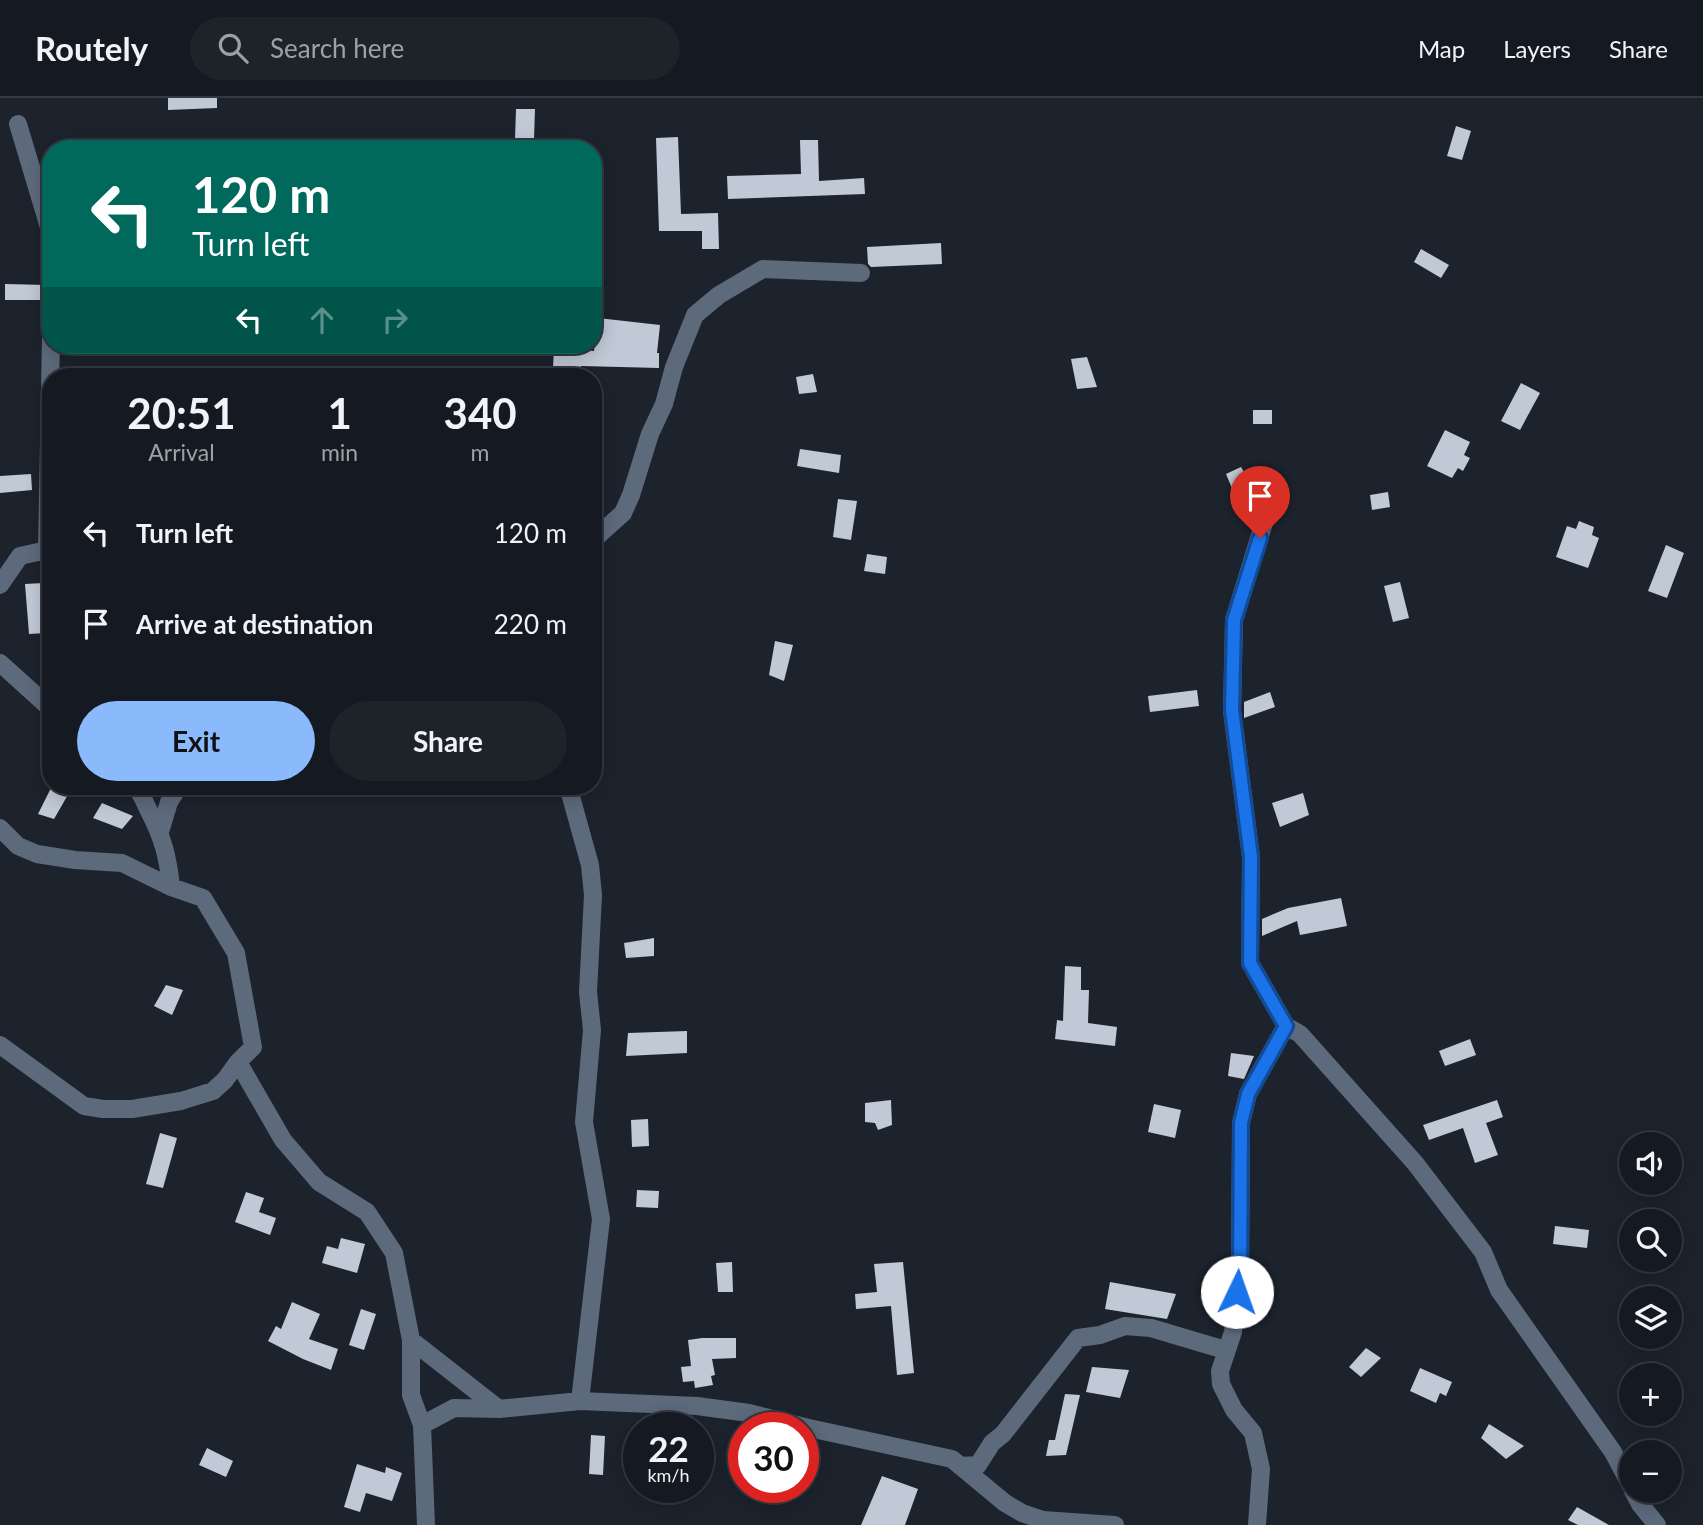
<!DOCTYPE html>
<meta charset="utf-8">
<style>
:root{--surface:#151a22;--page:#1e232a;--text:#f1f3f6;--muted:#9da1a5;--line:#343840;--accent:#8abafc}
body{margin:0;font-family:Lato,sans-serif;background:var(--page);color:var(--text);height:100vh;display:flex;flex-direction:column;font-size:26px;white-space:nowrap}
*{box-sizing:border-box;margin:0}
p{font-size:23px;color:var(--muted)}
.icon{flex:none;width:38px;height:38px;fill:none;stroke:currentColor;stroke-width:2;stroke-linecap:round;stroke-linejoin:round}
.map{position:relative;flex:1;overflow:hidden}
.side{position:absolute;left:42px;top:270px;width:560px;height:427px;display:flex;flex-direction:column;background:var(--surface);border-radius:28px;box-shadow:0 4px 18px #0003,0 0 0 2px var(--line)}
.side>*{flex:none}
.top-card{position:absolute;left:42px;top:42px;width:560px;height:214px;border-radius:28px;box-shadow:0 4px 18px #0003,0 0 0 2px var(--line);background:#00695c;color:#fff;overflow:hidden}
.fabs{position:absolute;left:1619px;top:1034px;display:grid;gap:14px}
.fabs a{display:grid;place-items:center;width:63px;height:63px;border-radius:50%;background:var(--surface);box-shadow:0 4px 18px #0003,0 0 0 2px var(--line);font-size:35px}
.speed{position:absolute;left:623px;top:1314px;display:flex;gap:14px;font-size:35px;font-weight:700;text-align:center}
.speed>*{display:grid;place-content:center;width:91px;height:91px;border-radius:50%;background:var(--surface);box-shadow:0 4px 18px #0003,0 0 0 2px var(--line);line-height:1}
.speed small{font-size:18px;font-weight:400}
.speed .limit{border:10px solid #d22;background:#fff;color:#111}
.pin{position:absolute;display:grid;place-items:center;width:60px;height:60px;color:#fff;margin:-72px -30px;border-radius:50% 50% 50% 0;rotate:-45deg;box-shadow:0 0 7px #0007}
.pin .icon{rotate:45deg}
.me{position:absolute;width:77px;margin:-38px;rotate:3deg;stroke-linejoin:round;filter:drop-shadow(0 0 5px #0008)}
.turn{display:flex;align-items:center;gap:24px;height:147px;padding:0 35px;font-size:32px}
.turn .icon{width:91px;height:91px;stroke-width:2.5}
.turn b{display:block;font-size:49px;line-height:60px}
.lanes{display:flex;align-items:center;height:66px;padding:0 35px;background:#0003;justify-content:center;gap:35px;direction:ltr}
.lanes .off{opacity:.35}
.eta{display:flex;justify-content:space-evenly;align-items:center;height:119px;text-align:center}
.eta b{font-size:42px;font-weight:700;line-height:49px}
.action{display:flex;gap:14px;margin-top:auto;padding:14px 35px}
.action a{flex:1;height:80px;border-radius:42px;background:var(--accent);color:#111;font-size:28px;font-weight:700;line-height:80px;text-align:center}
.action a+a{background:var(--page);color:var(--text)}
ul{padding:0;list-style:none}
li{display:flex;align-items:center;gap:21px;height:91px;padding:0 35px}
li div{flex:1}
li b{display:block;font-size:26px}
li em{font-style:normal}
header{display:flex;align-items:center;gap:42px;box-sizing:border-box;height:98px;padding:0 35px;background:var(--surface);border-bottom:2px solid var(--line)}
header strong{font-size:33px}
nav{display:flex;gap:38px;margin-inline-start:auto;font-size:24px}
.search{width:490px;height:63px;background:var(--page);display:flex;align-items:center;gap:18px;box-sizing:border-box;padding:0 24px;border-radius:38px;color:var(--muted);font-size:26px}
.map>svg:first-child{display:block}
.building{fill:#c0c9d6}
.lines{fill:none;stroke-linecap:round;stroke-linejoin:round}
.minor{stroke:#5d6a7c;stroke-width:18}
.route-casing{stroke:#114b97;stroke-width:18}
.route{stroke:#1a73e8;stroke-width:12}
</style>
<header>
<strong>Routely</strong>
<div class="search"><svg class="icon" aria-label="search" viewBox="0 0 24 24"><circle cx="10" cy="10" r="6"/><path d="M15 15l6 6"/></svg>Search here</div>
<nav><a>Map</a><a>Layers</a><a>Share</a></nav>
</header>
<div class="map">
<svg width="1703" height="1427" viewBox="0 0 1703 1427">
<rect width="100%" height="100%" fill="#1c232d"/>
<path class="building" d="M 168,0 L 217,0 L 217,10 L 168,12 Z
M 516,11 L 535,11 L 534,41 L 515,41 Z
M 1456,28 L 1471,33 L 1462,62 L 1447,58 Z
M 678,39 L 681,116 L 718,115 L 719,151 L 702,151 L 702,133 L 659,133 L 656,40 Z
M 800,42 L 818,42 L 819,83 L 864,80 L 865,96 L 728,101 L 727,78 L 801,76 Z
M 941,145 L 942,166 L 871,169 L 868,166 L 867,149 Z
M 1421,151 L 1449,167 L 1441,180 L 1414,164 Z
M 5,186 L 48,187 L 48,202 L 5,202 Z
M 598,220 L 660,227 L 657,255 L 659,255 L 659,270 L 581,268 L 581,272 L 553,270 L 554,250 L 594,253 Z
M 1087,259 L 1097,289 L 1077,291 L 1071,261 Z
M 813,276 L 817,294 L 799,296 L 796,279 Z
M 1521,285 L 1540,295 L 1520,332 L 1501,323 Z
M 1253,312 L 1272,312 L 1272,326 L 1253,326 Z
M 1445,332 L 1470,344 L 1464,357 L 1470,360 L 1463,373 L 1458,370 L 1452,380 L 1427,368 Z
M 800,351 L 841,357 L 839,375 L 797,368 Z
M 1241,369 L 1244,374 L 1253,370 L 1264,395 L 1239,407 L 1226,376 Z
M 31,376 L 32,392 L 0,395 L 0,378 Z
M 1388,394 L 1390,409 L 1372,412 L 1370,397 Z
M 838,401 L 857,403 L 851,442 L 833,439 Z
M 1579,423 L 1594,429 L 1592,437 L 1599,440 L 1588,470 L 1556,459 L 1567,428 L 1576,431 Z
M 1666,447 L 1684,455 L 1667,500 L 1648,493 Z
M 867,456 L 887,459 L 885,476 L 864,473 Z
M 1400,484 L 1409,520 L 1393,524 L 1384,488 Z
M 44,485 L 47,535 L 29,536 L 25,486 Z
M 775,543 L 793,547 L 784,583 L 769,577 Z
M 1197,592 L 1199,608 L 1150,614 L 1148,598 Z
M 1270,594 L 1275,609 L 1244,620 L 1244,604 Z
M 52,688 L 73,688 L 54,721 L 38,716 Z
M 1303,695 L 1309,717 L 1280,729 L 1272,705 Z
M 102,705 L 133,718 L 122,731 L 93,720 Z
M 1341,800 L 1347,828 L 1300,837 L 1297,823 L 1262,838 L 1262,821 L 1288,810 Z
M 654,840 L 654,858 L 626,860 L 624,845 Z
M 1065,868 L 1081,869 L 1081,892 L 1089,892 L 1088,925 L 1117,929 L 1115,948 L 1055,941 L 1057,922 L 1063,923 Z
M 166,887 L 183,892 L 172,917 L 154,908 Z
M 687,933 L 687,955 L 626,958 L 628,935 Z
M 1470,941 L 1476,957 L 1445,968 L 1439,953 Z
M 1231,955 L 1254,958 L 1244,981 L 1228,978 Z
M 891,1002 L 892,1027 L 878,1032 L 875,1025 L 865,1024 L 865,1005 Z
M 1497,1002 L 1503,1019 L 1486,1025 L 1498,1057 L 1475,1065 L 1463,1030 L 1429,1042 L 1423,1027 Z
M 1154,1006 L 1181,1012 L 1175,1040 L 1148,1034 Z
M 648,1021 L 649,1048 L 632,1049 L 631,1022 Z
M 160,1035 L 177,1040 L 163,1090 L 146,1086 Z
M 637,1092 L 659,1093 L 658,1110 L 636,1109 Z
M 246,1094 L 264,1100 L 259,1114 L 276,1120 L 270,1137 L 235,1124 Z
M 1555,1128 L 1589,1132 L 1587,1150 L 1553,1146 Z
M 341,1140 L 365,1146 L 357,1175 L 322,1165 L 327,1148 L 338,1151 Z
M 732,1164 L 733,1194 L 718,1194 L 716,1165 Z
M 903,1164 L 914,1275 L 897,1277 L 891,1208 L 856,1211 L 855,1196 L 877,1194 L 874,1166 Z
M 1110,1184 L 1176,1196 L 1167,1221 L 1105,1211 Z
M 292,1204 L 320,1216 L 309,1241 L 338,1251 L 331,1272 L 303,1261 L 268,1243 L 276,1228 L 281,1231 Z
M 361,1211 L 376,1216 L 364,1252 L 349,1247 Z
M 702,1240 L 736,1240 L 736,1260 L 712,1261 L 715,1277 L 711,1278 L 713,1287 L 695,1290 L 694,1283 L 683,1284 L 681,1269 L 691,1268 L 688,1242 Z
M 1366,1250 L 1381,1260 L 1361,1279 L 1349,1269 Z
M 1092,1269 L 1129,1272 L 1120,1300 L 1086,1294 Z
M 1420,1270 L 1452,1284 L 1446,1298 L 1440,1295 L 1436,1305 L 1410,1293 Z
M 1065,1296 L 1080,1297 L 1066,1357 L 1046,1358 L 1049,1342 L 1055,1342 Z
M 1489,1326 L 1524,1348 L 1506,1361 L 1481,1340 Z
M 591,1337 L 605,1338 L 603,1377 L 589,1376 Z
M 207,1350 L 233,1363 L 226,1379 L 199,1367 Z
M 357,1366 L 385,1375 L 386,1369 L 402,1375 L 392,1403 L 366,1395 L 360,1414 L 344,1409 Z
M 882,1378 L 918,1391 L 905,1427 L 861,1427 Z
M 1577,1409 L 1609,1427 L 1578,1427 L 1568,1422 Z"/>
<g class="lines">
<path class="minor" d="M 18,26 L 51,136
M 51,239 L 47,452 L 51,458
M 1267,415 L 1234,522 L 1232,613 L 1251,759 L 1250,865 L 1286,928 L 1300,936 L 1415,1065 L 1483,1154 L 1499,1192 L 1613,1354 L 1631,1388
M 593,442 L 623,415 L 631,397 L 650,336 L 664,306 L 674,269 L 695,217 L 719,197 L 763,171 L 861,175
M 0,487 L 20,458 L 47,452
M 0,565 L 51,611
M 135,688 C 142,696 144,703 149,713 C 163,740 168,759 171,789 L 203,800 L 236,855 L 253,949 L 238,964 L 283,1042 L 319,1084 L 367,1114 L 394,1155 L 411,1242 L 411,1297 L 422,1327 L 426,1427
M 568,688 L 590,767 L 593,797 L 588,894 L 592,932 L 584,1024 L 601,1121 L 580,1303
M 0,730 L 18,748 L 37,756 L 75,762 L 122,765 L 171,789
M 160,734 L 169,704 L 179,688
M 0,947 L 84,1008 L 103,1011 L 132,1011 L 181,1003 L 213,993 L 225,982 L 238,964
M 411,1242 L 499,1311
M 422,1327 L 454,1310 L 499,1311 L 580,1303 L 697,1308 L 749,1315 L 809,1330 L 952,1361 L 1005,1405 L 1022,1415 L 1043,1422 L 1115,1427
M 960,1368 L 978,1367 L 992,1345 L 1003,1336 L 1078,1240 L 1100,1237 L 1125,1228 L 1151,1230 L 1225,1252
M 1633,1393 L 1640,1406 L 1657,1427
M 1257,1427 L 1261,1371 L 1253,1335 L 1234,1312 L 1221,1286 L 1220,1273 L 1233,1234 L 1240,1174 L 1241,1025 L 1248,996 L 1286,928"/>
</g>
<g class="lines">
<defs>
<path id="route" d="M 1237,1194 L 1240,1174 L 1241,1025 L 1248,996 L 1286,928 L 1250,865 L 1251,759 L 1232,612 L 1234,522 L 1260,440"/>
</defs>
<use href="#route" class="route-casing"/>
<use href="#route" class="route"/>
</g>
</svg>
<div class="fabs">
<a><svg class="icon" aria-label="sound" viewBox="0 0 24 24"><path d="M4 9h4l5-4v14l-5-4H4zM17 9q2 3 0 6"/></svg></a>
<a><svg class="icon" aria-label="search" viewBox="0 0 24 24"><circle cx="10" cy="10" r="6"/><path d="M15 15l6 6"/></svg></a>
<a><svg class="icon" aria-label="layers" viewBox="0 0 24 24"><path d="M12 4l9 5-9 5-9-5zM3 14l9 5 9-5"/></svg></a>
<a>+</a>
<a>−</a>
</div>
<div class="speed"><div>22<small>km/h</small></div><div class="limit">30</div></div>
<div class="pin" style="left:1260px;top:440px;background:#d93025"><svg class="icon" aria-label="arrive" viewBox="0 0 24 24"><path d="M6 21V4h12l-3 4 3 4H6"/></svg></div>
<svg class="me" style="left:1237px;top:1194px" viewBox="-20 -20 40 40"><circle r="19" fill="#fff"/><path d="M0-13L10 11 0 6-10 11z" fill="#1a73e8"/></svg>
<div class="top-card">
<div class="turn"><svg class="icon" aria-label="left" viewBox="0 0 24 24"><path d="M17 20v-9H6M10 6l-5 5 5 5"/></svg><div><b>120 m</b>Turn left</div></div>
<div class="lanes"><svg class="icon" aria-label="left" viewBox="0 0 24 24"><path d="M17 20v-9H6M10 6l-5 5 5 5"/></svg><svg class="icon off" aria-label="ahead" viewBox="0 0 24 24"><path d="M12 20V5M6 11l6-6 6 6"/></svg><svg class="icon off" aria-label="right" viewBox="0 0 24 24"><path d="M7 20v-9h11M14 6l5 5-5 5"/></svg></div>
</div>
<section class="side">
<div class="eta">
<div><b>20:51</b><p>Arrival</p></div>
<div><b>1</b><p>min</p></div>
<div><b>340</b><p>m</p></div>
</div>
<ul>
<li><svg class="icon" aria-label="left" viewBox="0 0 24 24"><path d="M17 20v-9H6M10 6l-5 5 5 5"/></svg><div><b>Turn left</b></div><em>120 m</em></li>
<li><svg class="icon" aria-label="arrive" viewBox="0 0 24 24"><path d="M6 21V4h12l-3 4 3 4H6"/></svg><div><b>Arrive at destination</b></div><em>220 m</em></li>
</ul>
<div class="action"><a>Exit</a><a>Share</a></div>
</section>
</div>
